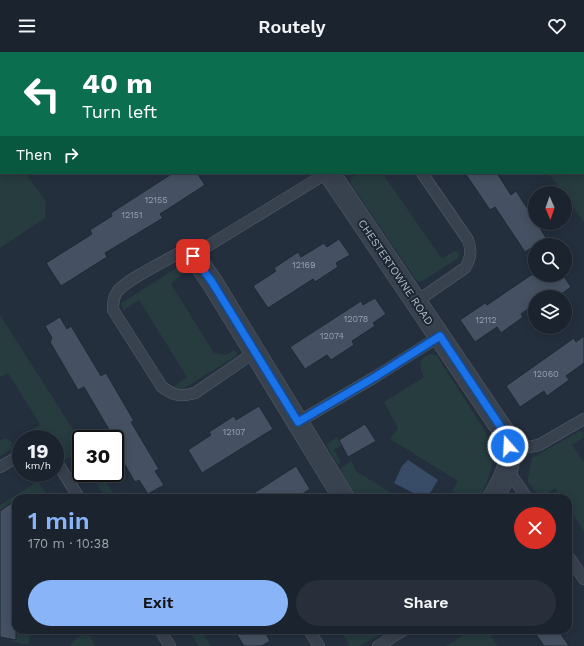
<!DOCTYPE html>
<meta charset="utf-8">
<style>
:root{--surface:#1b232e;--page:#282f3a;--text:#f1f3f6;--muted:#a0a4aa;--line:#39404a;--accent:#8ab4f8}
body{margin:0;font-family:"Work Sans",sans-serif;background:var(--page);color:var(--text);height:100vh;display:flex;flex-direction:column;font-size:15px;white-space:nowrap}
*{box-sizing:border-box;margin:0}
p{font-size:13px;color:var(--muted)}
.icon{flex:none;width:22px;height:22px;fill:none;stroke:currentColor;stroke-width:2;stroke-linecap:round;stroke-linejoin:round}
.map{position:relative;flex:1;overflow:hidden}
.side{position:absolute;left:12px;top:442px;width:560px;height:140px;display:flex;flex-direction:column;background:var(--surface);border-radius:12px;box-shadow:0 2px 10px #0003,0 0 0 1px var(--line)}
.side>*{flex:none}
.top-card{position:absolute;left:0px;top:0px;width:584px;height:122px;box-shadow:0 2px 10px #0003,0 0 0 1px var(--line);background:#0b6e4f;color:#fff;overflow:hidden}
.needle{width:26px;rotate:178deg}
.tools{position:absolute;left:528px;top:134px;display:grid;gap:8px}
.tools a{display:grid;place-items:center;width:44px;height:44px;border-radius:50%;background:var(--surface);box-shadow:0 2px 10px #0003,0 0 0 1px var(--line);font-size:20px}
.speed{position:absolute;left:12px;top:378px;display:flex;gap:8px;font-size:20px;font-weight:700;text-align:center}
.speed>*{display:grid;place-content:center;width:52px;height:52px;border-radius:50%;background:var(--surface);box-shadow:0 2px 10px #0003,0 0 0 1px var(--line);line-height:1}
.speed small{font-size:10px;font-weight:400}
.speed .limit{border:2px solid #111;border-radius:6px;background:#fff;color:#111}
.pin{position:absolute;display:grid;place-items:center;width:34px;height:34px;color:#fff;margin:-17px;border-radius:8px;box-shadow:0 2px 6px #0006}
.me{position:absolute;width:44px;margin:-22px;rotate:341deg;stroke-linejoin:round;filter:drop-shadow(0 0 3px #0008)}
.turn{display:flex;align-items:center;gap:14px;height:84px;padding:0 16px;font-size:18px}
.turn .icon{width:52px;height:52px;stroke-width:2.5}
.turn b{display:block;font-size:28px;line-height:34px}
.then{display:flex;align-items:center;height:38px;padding:0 16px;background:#0003;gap:8px;font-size:15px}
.round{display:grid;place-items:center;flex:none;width:42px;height:42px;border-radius:21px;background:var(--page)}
.headline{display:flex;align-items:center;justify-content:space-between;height:68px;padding:0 16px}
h1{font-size:24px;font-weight:600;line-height:30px;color:var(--accent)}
.action{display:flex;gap:8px;margin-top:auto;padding:8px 16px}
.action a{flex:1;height:46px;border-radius:24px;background:var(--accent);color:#111;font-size:16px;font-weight:600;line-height:46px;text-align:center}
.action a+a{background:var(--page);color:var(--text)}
header{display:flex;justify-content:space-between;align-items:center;height:52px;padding:0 16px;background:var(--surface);font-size:18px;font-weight:600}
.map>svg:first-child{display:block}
.green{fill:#263c3f}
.water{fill:#394c67}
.building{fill:#455162;stroke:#1f2835}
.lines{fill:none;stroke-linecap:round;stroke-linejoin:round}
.lane-casing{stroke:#565f6c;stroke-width:12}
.street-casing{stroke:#565f6c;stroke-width:22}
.path{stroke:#44595c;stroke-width:2.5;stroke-dasharray:3 3;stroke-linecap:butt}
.lane{stroke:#38414e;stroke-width:11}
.street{stroke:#38414e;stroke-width:21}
.route-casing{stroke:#114b97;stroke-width:10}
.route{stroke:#1a73e8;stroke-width:7}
.labels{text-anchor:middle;stroke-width:4;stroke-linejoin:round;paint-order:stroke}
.number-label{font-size:9px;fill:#98a1af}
.street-label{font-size:11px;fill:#b4bcc9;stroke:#1d2633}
</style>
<header><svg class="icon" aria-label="menu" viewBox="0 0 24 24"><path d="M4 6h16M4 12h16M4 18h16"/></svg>Routely<svg class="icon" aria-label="heart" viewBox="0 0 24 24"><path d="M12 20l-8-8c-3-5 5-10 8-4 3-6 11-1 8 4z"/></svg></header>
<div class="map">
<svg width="584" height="594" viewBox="0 0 584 594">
<rect width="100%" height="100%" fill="#242f3e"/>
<path class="green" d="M 545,0 L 584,0 L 584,170 L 565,144 L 565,141 L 563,141 L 548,121 L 583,121 L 583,1 L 543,1 Z
M 0,85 L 1,121 L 26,121 L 46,150 L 45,166 L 0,196 Z
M 359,121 L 385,121 L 385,125 L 442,207 L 454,199 L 457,200 L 460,202 L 458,206 L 423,229 L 419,230 L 416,228 L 351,132 C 350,125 354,124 359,121 Z
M 180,214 L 183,215 C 185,224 176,226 171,232 L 214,301 L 225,303 L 235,298 L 237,301 L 236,304 L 181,338 L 175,338 L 174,335 L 187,325 L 139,248 L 124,258 L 121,252 L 123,250 Z
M 0,263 L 81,390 L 81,406 L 77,401 L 67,407 L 61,406 L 55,400 L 55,387 L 29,387 L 29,381 L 40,372 L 8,321 L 0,325 Z
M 431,302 L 437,304 L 483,376 L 492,393 L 493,409 L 488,427 L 480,446 L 462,446 L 463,445 L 452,439 L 458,429 L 390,387 L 398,376 L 384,350 L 424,325 L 421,318 L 420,311 L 424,305 Z
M 580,379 L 583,380 L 584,385 L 572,393 L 584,410 L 584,479 L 568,455 L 568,446 L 562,446 L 555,436 L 545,443 L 538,443 L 528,430 L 528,427 L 532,406 Z
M 337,385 L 342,393 L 334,398 L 341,410 L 338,413 L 326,393 Z
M 3,387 C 8,386 15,390 11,397 C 9,400 3,402 0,405 L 0,389 Z
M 351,409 L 357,420 L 399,446 L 357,446 L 340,417 Z
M 21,421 L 49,421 L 46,428 L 42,421 L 27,430 Z
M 90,421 L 101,421 L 116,446 L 106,446 Z
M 38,429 L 49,446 L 16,446 L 16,578 L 32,578 L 28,593 L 14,590 L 0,579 L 0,453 Z
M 189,578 L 201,578 L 211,594 L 199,594 Z
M 340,578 L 386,578 L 360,594 L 345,594 L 349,592 Z
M 472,578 L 488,578 L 497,594 L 446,594 Z
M 83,583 L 90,584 L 95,594 L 70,594 L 74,588 Z"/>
<path class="water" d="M 408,408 L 438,428 L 427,446 L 423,446 L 394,431 L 402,414 Z"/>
<path class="building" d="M 173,121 L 197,121 L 205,133 L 160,162 L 163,166 L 105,201 L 107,205 L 61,234 L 46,211 L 92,182 L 90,178 L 112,164 L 111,161 Z
M 465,121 L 497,121 L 511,143 L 516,139 L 535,168 L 535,171 L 537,171 L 546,186 L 525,200 L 495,155 L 490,158 Z
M 339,187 L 350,203 L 336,211 L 338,215 L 315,230 L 313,227 L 268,256 L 253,234 L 276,219 L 274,216 L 298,200 L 301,205 L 324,191 L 327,195 Z
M 531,223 L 563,223 L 571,235 L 557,245 L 535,245 L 535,252 L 521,262 L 523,265 L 501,281 L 497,275 L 475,290 L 460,268 L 485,251 L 487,253 Z
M 375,246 L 386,262 L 373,271 L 375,274 L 352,289 L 354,293 L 331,308 L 327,303 L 305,317 L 290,295 L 361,249 L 363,253 Z
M 60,265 L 67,277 L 71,274 L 101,324 L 106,321 L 134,369 L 131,370 L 159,417 L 155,419 L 164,433 L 148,442 L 139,428 L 135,430 L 115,396 L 115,387 L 110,387 L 108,383 L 111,381 L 84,335 L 78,338 L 50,290 L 52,286 L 45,274 Z
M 584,284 L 584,311 L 566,324 L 569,328 L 547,344 L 544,339 L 520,355 L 506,334 L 574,286 L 576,290 Z
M 259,354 L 273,377 L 202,421 L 188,398 L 211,383 L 209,380 L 234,364 L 236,368 Z
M 365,372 L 376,389 L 348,405 L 339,388 Z
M 296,414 L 310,437 L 296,446 L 246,446 Z
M 16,448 L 16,588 L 0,585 L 0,459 Z
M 234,578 L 264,578 L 270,589 L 262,594 L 244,594 Z
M 533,578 L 558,578 L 569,594 L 544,594 Z"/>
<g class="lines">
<defs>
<path id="lane" d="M 417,249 L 465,216 C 471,206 472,199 468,188 L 422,121
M 255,300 L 195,341 C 180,345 175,344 162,335 L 113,258 C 113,252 113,246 117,240 C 124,229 167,208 181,200 L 193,203 L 327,121
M 298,370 L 375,325 L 440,284
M 508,394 L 524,396 L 539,393 L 584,367
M 55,411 L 60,415 L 79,446
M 0,415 L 21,403
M 508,418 L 527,446
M 568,504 L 584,527
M 160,578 L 170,594
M 309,578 L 319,594
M 378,594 L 404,578"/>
<path id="street" d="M 245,0 L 245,1
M 329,121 L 504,380 C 515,408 507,422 493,446
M 193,203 L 212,230 L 344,446"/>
</defs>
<use href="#lane" class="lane-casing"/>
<use href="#street" class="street-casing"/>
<path class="path" d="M 64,578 L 67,582"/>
<use href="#lane" class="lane"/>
<use href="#street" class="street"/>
</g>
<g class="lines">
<defs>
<path id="route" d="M 193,204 L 212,230 L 298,370 L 375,325 L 440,284 L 504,380 L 508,394"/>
</defs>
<use href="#route" class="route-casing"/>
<use href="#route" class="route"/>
</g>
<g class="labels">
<g class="number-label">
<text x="156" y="151">12155</text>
<text x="132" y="166">12151</text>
<text x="304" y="216">12169</text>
<text x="356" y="270">12078</text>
<text x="486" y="271">12112</text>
<text x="332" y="287">12074</text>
<text x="546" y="325">12060</text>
<text x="234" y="383">12107</text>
</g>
<g class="street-label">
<text transform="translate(396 220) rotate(56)" y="4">CHESTERTOWNE ROAD</text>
</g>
</g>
</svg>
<div class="tools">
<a><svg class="needle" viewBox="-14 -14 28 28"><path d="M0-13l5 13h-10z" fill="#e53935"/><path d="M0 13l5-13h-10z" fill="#a0a4aa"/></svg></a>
<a><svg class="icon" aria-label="search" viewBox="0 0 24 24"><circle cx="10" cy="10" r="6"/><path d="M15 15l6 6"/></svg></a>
<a><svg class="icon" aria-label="layers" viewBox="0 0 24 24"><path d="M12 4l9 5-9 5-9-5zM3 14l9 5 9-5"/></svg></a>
</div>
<div class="speed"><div>19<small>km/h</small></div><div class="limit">30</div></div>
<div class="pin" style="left:193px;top:204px;background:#d93025"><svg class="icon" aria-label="arrive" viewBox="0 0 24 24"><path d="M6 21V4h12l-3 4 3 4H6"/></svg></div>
<svg class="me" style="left:508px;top:394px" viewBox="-20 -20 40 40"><circle r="17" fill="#1a73e8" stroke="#fff" stroke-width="3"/><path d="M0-11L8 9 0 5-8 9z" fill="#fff"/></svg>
<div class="top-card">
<div class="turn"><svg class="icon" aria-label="left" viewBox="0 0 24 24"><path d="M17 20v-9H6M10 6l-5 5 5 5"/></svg><div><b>40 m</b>Turn left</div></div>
<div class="then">Then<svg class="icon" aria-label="right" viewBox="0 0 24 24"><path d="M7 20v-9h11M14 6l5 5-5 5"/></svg></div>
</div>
<section class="side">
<div class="headline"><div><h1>1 min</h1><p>170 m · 10:38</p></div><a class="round" style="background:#d93025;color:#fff"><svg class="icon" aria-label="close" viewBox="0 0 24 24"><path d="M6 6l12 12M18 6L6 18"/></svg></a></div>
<div class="action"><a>Exit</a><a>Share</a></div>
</section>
</div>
